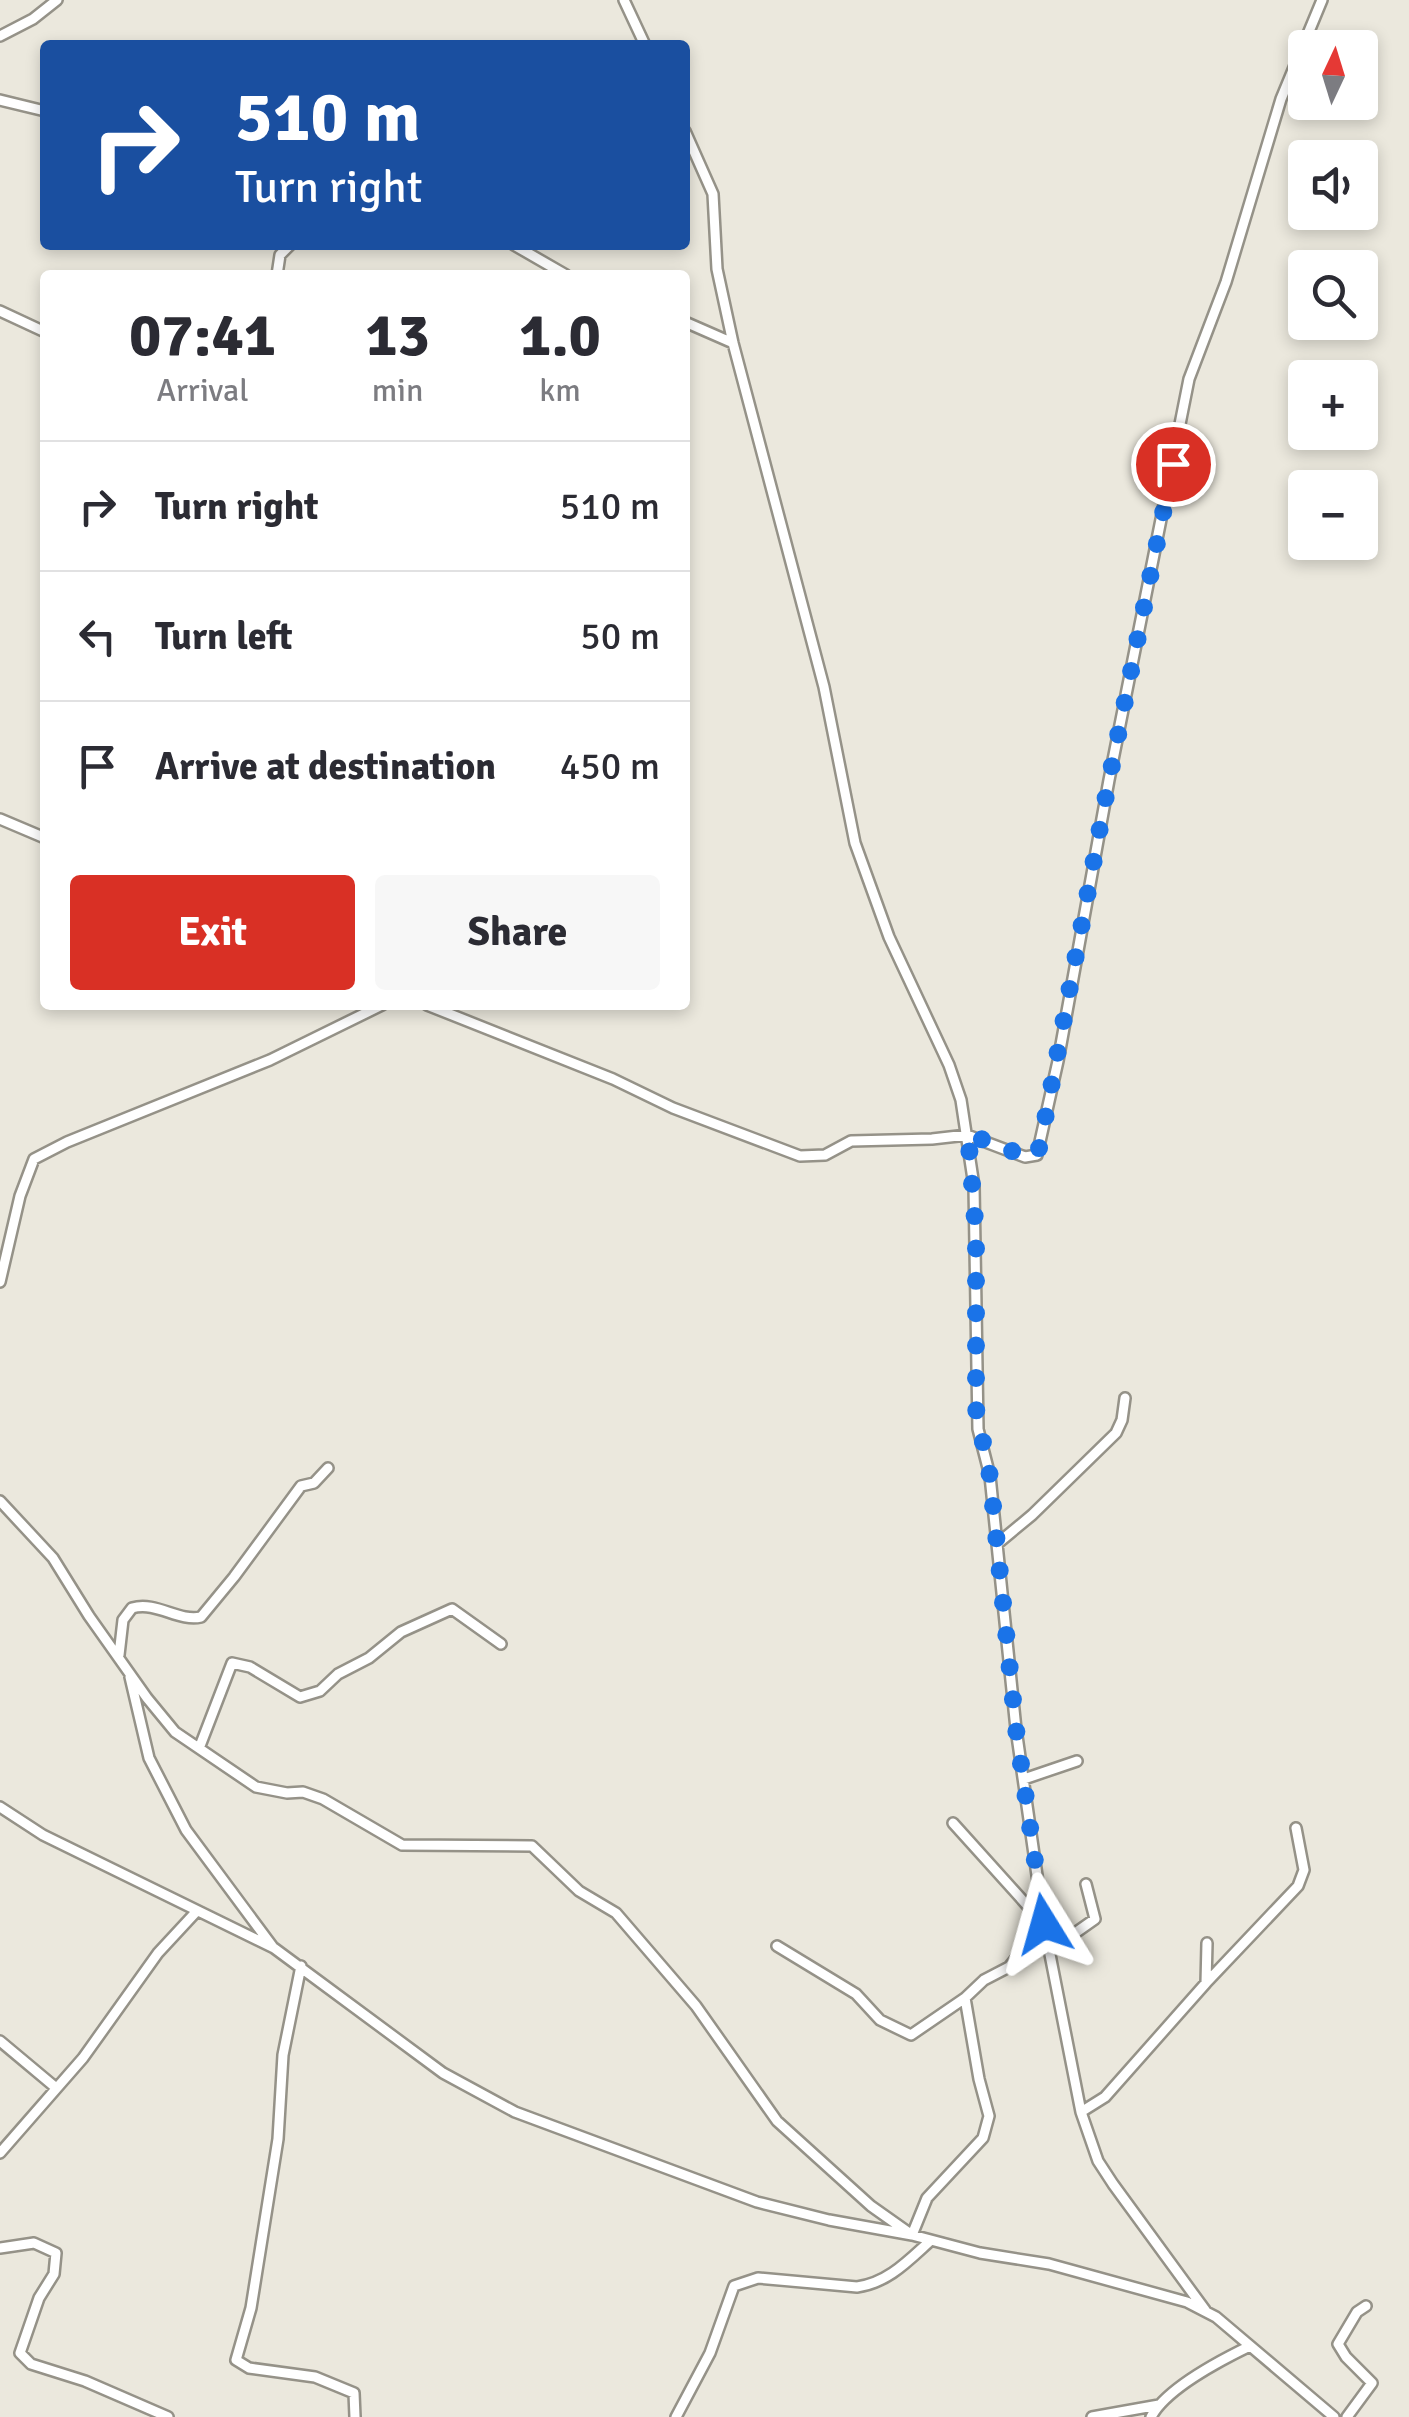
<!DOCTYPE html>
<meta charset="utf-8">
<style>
:root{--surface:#fff;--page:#f7f7f7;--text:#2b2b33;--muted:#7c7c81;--line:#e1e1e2;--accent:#d93025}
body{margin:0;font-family:Signika,sans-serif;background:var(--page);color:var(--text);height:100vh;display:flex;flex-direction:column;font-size:38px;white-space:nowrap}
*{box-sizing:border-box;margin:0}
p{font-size:32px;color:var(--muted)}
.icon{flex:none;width:55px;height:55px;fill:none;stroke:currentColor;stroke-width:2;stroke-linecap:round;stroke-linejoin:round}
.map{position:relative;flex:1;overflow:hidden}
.drawer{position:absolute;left:40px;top:270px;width:650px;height:740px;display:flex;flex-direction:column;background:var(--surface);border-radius:10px;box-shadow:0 5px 15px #0003}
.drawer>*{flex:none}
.banner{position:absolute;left:40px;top:40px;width:650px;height:210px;border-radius:10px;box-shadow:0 5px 15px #0003;background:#1a4fa0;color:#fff;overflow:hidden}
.needle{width:65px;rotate:4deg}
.buttons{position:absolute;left:1288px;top:30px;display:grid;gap:20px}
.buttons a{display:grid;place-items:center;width:90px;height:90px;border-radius:10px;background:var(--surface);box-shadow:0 5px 15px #0003;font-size:50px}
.pin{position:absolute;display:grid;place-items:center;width:85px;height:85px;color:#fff;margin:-42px;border:5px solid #fff;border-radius:50%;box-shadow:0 2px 10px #0007}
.me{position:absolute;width:110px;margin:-55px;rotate:352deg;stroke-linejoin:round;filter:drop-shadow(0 0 8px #0008)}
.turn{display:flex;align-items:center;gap:35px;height:210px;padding:0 30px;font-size:45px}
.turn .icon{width:130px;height:130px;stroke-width:2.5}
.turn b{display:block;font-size:70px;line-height:85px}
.eta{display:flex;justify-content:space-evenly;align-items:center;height:170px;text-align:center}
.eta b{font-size:60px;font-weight:800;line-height:70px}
.button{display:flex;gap:20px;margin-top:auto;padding:20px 30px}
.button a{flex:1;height:115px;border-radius:10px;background:var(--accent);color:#fff;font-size:40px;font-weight:800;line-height:115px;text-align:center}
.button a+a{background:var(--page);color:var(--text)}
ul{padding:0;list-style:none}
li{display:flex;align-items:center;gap:30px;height:130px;padding:0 30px;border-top:2px solid var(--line)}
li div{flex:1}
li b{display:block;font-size:38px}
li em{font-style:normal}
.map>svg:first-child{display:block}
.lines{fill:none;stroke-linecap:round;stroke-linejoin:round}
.street-casing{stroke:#959288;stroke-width:14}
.street{stroke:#fff;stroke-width:9}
.route{stroke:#1a73e8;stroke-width:18;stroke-dasharray:0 32.4}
</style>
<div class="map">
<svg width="1409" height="2417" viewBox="0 0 1409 2417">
<rect width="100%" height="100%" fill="#ebe8dd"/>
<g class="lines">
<defs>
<path id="street" d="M 624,0 L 645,45
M 0,36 L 33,19 L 57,0
M 0,100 L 45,111
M 685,131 L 713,194 L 717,269 L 733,343 L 824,687 L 855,843 L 889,937 L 949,1065 L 961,1100 L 974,1186 L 978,1429 L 990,1476 L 1016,1729 L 1044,1924 L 1081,2112 L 1098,2161 L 1113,2184 L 1205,2310
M 514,245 L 566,275
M 277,275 L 280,255 L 290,245
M 0,311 L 45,332
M 685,322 L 733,343
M 0,819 L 45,838
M 427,1005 L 613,1079 L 673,1108 L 800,1156 L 825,1155 L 851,1141 L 932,1139 L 967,1135 L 1025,1157 L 1037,1155 L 1058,1061 L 1109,780 L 1189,379 L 1226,282 L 1281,99 L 1322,0
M 0,1282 L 20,1196 L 34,1159 L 67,1142 L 270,1060 L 382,1005
M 0,1501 L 53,1558 L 89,1616 L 147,1698 L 175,1732 L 256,1787 L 287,1793 L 303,1792 L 323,1799 L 402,1845 L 532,1846 L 579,1891 L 616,1913 L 696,2006 L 777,2121 L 871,2206 L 912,2235 L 927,2198 L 983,2138 L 989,2116 L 979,2079 L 965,1998 L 984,1980 L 1009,1967 L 1044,1924 L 953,1823
M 997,1544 L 1032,1515 L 1116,1433 L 1122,1420 L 1125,1398
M 119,1655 L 123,1620 L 132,1608 C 157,1601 178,1622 201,1617 L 234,1577 L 301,1486 L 314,1483 L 328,1468
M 130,1677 L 149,1758 L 186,1830 L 272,1946
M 200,1746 L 232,1663 L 250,1667 L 300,1697 L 320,1691 L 338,1674 L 369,1658 L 401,1632 L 452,1609 L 501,1644
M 1024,1779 L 1077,1761
M 0,1807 L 43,1835 L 274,1948 L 443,2073 L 515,2112 L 757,2202 L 829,2220 L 912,2235 L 980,2253 L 1049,2264 L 1187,2302 L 1216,2317 L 1334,2417
M 777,1946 L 856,1994 L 880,2020 L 911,2035 L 965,1998
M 1051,1950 L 1095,1919 L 1086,1884
M 301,1966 L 283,2055 L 278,2139 L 251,2308 L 236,2360 L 249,2368 L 315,2377 L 354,2393 L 355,2417
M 1206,1983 L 1207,1943
M 0,2041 L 55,2087
M 1081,2112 L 1105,2097 L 1206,1983 L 1298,1886 L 1304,1870 L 1296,1828
M 0,2153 L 83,2058 L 158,1953 L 196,1912
M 0,2248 L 34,2243 L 56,2253 L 54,2274 L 39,2298 L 20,2353 L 31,2364 L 85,2381 L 168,2417
M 676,2417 L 710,2353 L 734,2286 L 758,2278 L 857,2287 C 887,2283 907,2262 929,2242
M 1092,2417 L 1159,2405
M 1151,2417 C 1166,2389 1221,2360 1250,2346
M 1347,2417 L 1372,2383 L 1346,2357 L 1338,2344 L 1357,2312 L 1366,2306"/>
</defs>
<use href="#street" class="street-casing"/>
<use href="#street" class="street"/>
</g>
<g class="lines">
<path class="route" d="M 1044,1924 L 1016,1729 L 990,1476 L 976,1409 L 976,1233 L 968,1134 L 1025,1156 L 1036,1155 L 1040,1146 L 1109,780 L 1173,464"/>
</g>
</svg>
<div class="buttons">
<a><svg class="needle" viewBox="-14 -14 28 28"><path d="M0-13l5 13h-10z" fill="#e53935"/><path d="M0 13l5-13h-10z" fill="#7c7c81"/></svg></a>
<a><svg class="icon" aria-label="sound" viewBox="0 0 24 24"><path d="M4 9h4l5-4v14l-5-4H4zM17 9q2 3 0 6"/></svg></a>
<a><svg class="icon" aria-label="search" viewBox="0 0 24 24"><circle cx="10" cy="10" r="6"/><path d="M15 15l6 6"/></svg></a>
<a>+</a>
<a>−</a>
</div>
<div class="pin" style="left:1173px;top:464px;background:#d93025"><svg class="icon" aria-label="arrive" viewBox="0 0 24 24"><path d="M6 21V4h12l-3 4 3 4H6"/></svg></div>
<svg class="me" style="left:1044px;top:1924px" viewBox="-20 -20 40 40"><path d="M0-17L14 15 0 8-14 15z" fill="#1a73e8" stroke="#fff" stroke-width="4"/></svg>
<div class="banner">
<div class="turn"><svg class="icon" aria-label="right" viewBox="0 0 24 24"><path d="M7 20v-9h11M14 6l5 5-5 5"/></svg><div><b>510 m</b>Turn right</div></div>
</div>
<section class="drawer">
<div class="eta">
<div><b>07:41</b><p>Arrival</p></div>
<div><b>13</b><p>min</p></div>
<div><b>1.0</b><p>km</p></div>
</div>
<ul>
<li><svg class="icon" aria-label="right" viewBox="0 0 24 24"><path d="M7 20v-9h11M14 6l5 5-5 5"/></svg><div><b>Turn right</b></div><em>510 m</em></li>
<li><svg class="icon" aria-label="left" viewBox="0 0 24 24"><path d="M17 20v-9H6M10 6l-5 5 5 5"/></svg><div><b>Turn left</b></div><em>50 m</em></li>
<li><svg class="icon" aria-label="arrive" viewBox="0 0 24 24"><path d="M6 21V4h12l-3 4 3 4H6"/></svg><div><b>Arrive at destination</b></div><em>450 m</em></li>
</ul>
<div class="button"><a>Exit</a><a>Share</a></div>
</section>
</div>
